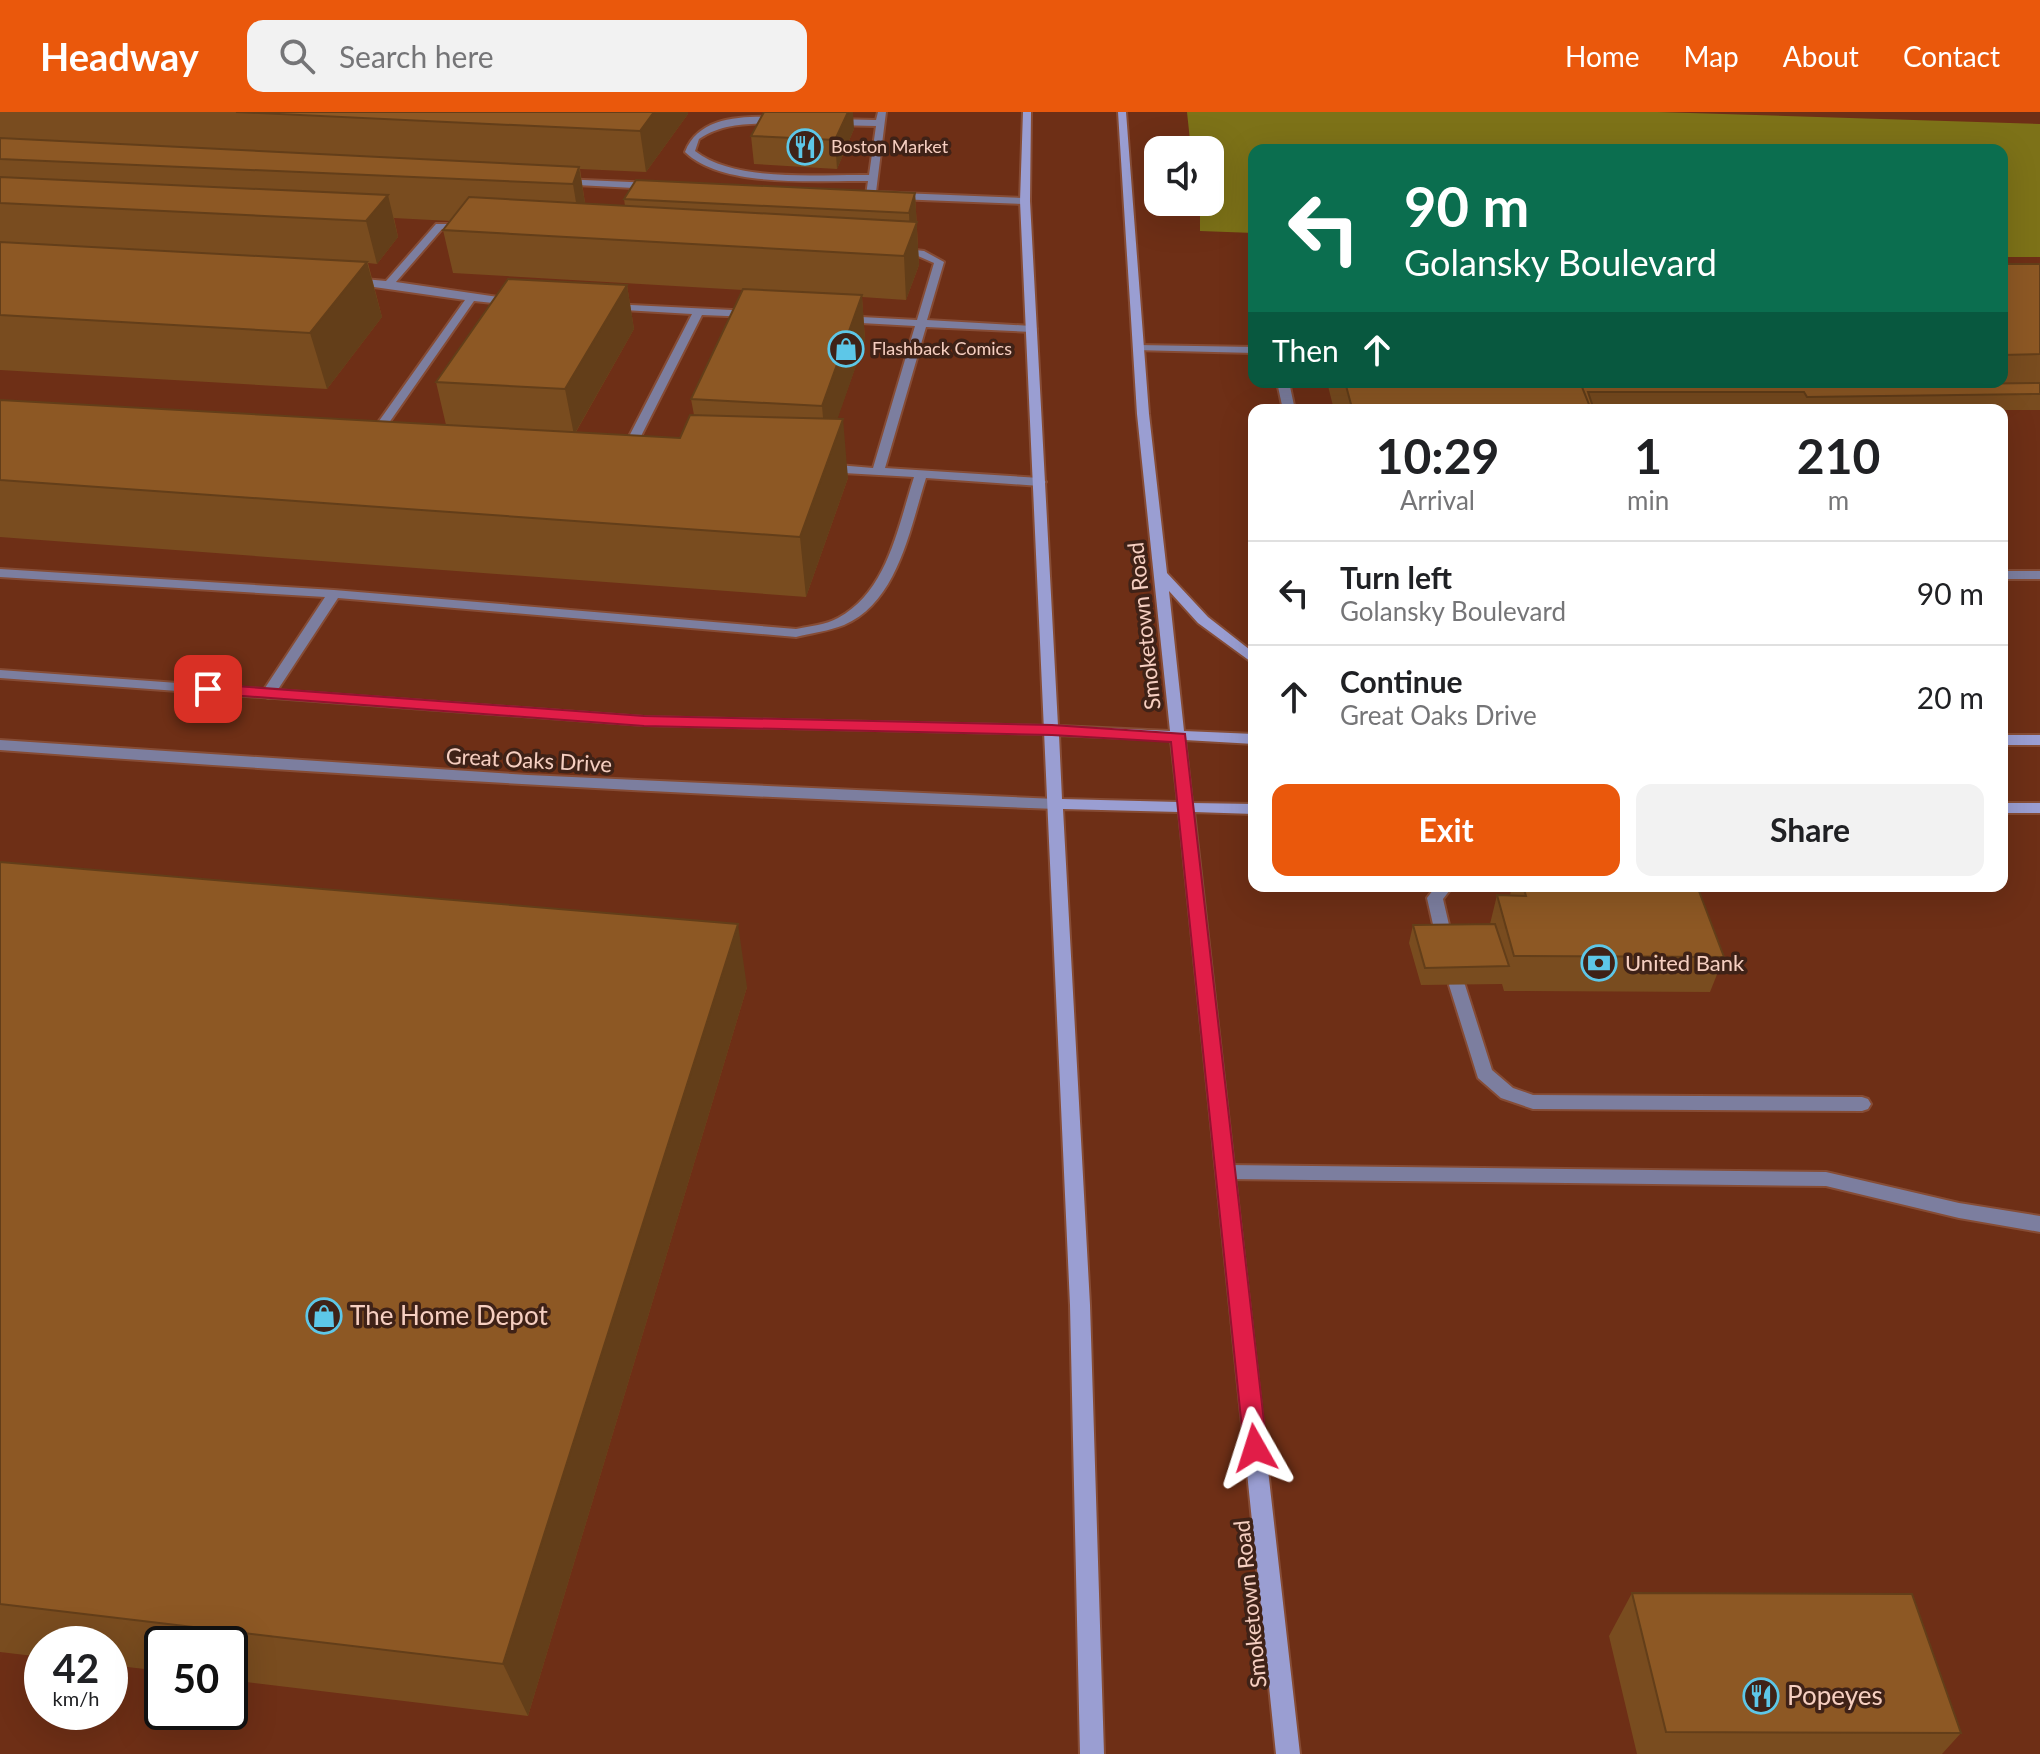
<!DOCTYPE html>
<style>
:root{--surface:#fff;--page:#f2f2f2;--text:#202124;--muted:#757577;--line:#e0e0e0;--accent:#ea580c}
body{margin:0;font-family:Lato,sans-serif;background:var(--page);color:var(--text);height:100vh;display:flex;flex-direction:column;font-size:30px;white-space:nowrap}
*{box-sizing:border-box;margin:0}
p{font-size:26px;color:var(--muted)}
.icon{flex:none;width:44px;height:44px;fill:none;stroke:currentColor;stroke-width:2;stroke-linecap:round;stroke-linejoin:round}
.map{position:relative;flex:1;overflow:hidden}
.details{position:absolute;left:1248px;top:292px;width:760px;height:488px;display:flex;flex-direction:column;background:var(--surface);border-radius:16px;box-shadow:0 8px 32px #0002}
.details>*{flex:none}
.guide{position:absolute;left:1248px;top:32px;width:760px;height:244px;border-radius:16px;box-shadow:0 8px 32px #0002;background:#0b6e4f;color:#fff;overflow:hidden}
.controls{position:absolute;left:1144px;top:24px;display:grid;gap:16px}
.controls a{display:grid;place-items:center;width:80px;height:80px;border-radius:16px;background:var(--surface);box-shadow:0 8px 32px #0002;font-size:40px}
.speed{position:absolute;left:24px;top:1514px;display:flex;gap:16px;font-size:40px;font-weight:700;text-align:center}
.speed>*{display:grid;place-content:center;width:104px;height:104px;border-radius:50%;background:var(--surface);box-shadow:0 8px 32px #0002;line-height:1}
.speed small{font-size:20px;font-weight:400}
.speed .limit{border:4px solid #111;border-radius:12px;background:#fff;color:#111}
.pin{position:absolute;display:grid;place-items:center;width:68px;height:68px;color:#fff;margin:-34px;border-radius:16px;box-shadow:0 4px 12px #0006}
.me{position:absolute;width:88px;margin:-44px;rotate:354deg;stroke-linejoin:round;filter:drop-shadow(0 0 6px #0008)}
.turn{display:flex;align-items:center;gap:28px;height:168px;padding:0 24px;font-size:36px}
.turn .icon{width:104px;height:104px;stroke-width:2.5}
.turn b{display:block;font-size:56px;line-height:68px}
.then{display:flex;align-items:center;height:76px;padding:0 24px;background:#0003;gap:16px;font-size:30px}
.eta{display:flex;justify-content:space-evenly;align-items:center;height:136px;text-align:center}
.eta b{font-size:48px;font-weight:700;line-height:56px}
.primary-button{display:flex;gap:16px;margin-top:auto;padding:16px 24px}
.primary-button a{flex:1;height:92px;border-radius:16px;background:var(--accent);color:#fff;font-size:32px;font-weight:700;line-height:92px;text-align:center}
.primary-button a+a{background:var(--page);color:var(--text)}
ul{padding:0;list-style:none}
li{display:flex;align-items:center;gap:24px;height:104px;padding:0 24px;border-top:2px solid var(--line)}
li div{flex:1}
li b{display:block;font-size:30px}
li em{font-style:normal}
header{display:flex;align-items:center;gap:48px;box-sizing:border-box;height:112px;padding:0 40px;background:var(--accent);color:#fff}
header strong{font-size:38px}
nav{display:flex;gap:44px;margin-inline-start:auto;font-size:28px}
.search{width:560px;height:72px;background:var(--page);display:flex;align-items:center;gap:20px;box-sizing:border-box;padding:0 28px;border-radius:16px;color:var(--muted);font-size:30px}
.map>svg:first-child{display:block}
.green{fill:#7d7218}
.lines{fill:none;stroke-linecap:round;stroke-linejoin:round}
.lane-casing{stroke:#864c35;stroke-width:4}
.street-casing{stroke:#864c35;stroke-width:4}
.secondary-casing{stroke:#864c35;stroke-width:4}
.lane{fill:#7c7e9f;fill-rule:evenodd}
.street{fill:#7c7e9f;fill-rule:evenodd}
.secondary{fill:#9a9ed2;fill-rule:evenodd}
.wall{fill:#794c1f}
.shaded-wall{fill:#633e19}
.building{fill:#8d5824;stroke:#633e19;stroke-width:2}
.route{fill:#e11d48;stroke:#92132f;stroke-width:2}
.labels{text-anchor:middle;stroke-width:7;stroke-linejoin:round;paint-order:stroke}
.far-poi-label{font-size:18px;fill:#f6cfc1;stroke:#3f2217;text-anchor:start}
.street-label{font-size:22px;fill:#f6cfc1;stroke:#3f2217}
.poi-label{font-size:22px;fill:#f6cfc1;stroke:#3f2217;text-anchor:start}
.near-poi-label{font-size:26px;fill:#f6cfc1;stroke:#3f2217;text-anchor:start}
</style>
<header>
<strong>Headway</strong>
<div class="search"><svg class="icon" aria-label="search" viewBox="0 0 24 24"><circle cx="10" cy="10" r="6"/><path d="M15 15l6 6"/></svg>Search here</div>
<nav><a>Home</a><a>Map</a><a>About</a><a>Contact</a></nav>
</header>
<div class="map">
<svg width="2040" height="1642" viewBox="0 0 2040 1642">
<rect width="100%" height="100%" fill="#6e2f16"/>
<path class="green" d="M 1187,0 L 1658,0 L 2040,12 L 2040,145 L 2002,145 L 2002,38 L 1254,38 L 1254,121 L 1200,119 L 1200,90 L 1210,90 L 1210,38 L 1191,38 Z"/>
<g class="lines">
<defs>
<path id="lane" d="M 878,0 L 886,0 L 876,80 L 1025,86 L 1030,89 L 1025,92 L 871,86 L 866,83 L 868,69 C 818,68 723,77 685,40 C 699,3 745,4 779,5 L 782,6 L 782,10 C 752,13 726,9 699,27 L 695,39 C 736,71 818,62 869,63 L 876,14 L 834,13 L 830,10 L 834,7 L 876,8 Z
M 561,67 L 653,71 L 658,74 L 653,77 L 558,72 L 556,70 Z
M 436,112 L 467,112 L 472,115 L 467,118 L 442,117 L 396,170 L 512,187 L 517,190 L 512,193 L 474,189 L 377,328 L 369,328 L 367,326 L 465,188 L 353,172 L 348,169 L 353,166 L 386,169 Z
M 898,136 L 924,139 L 944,150 L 927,208 L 1032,214 L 1037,217 L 1032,220 L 926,215 L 885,356 L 1040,366 L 1046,370 L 1040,374 L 926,366 C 910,416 898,490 844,513 C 829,519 812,521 796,525 L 338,486 L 273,585 L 268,586 L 261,582 L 325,485 L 0,465 L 0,457 L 334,478 L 796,517 C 810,514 826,513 838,506 C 888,479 898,414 914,365 L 826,360 L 820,356 L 826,352 L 873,356 L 915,214 L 843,210 L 838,207 L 843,204 L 917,208 L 934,151 L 918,144 L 894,141 L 894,137 Z
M 611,192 L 752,199 L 757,202 L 752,205 L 702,203 L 632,342 L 626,346 L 620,342 L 692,202 L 607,197 L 607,193 Z
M 1138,233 L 1254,235 L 1254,241 L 1134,238 L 1133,236 Z
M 1277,270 L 1289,270 L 1295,298 L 1283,298 Z
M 2002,459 L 2040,459 L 2040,467 L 2002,467 Z
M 1436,774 L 1453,774 L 1443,787 L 1453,830 L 1445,836 L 1437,830 L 1427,786 Z
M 1457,867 L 1463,869 L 1465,873 L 1492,958 L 1513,976 L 1533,983 L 1862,985 L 1868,987 L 1871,992 L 1868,997 L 1862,999 L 1533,997 L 1501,986 L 1478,966 L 1449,873 L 1451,869 Z
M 1226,1053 L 1826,1060 L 1959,1091 L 2040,1104 L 2040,1120 L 1959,1106 L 1826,1074 L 1226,1067 L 1220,1065 L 1217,1060 L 1220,1055 Z"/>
<path id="street" d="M 0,558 L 644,605 L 1052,614 L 1059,618 L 1052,622 L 644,613 L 0,566 Z
M 0,628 L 528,663 L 1056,687 L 1063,692 L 1056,697 C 704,684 352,664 0,638 Z"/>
<path id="secondary" d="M 1023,0 L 1031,0 L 1030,89 L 1058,614 L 1170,619 L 1137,302 L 1118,0 L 1126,0 L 1149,302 L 1167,461 L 1208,505 L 1254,541 L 1254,552 L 1198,511 L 1169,479 L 1184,619 L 1254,622 L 1254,632 L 1185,628 L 1192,691 L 1254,692 L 1254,702 L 1194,700 L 1300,1642 L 1276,1642 L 1179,700 L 1063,697 L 1090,1193 L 1104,1642 L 1080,1642 L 1070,1193 L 1020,89 ZM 1059,623 L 1171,628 L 1178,690 L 1062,687 Z
M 2002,623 L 2040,623 L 2040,633 L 2002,633 Z
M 2002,691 L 2040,691 L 2040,701 L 2002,701 Z"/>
</defs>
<use href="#lane" class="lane-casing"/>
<use href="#street" class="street-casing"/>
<use href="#secondary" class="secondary-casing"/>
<use href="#lane" class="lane"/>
<use href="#street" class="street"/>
<use href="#secondary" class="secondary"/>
</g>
<path class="wall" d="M 0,0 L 688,0 L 688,2 L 646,60 L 580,57 L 585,91 L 625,94 L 624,87 L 915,81 L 919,153 L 906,188 L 862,185 L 865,228 L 837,307 L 848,366 L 806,485 L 0,425 L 0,288 L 446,313 L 436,270 L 627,173 L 634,217 L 576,320 L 680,326 L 694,303 L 691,287 L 743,178 L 453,161 L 443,118 L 451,109 L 394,106 L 398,125 L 377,152 L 368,151 L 382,205 L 327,277 L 0,258 Z
M 854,17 L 837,57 L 754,52 L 751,24 Z
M 2002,152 L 2040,152 L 2040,298 L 1800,298 L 1799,296 L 1334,298 L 1327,270 L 2002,270 Z
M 0,750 L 747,875 L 528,1604 L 230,1568 L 230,1532 L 162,1532 L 162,1559 L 110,1553 L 110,1532 L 42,1532 L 42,1545 L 0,1540 Z
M 1512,774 L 1697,774 L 1724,845 L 1710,880 L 1504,879 L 1502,872 L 1421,873 L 1409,831 L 1413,813 L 1490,812 L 1497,783 L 1510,783 Z
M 1632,1481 L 1961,1621 L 1942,1642 L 1637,1642 L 1609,1524 Z"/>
<path class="shaded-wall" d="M 654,0 L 688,0 L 688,2 L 646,60 L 640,19 Z
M 848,0 L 853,0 L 854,17 L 837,57 L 835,28 Z
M 579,55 L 586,97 L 580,115 L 573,72 Z
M 915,81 L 919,153 L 906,188 L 904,144 L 910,129 L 909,101 Z
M 388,83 L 398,125 L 377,152 L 366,109 Z
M 367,150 L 382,205 L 327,277 L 310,221 Z
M 627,173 L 634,217 L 574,323 L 565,277 Z
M 862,183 L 865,228 L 826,340 L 822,294 Z
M 843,307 L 848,366 L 806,485 L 800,425 Z
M 738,812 L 747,875 L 528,1604 L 503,1552 Z"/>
<path class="building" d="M 236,0 L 654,0 L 640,19 Z
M 764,0 L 848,0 L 835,28 L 751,24 Z
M 0,26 L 579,55 L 573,72 L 0,47 Z
M 0,65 L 388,83 L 366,109 L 0,91 Z
M 636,68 L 915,81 L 909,101 L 624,87 Z
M 469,85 L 917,110 L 904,144 L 443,118 Z
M 0,130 L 367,150 L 310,221 L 0,203 Z
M 2002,152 L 2040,152 L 2040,242 L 2002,243 Z
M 508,167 L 627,173 L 565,277 L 436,270 Z
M 743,177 L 862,183 L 822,294 L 691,287 Z
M 1345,270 L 1580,270 L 1590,295 L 1352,296 Z
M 1580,270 L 1799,270 L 1801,274 L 2040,271 L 2040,282 L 1807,285 L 1804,280 L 1588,280 L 1594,298 L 1590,298 L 1590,295 Z
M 0,288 L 680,326 L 690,303 L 843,307 L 800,425 L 0,368 Z
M 0,750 L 738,812 L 503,1552 L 0,1492 Z
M 1523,774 L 1697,774 L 1724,845 L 1514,844 L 1497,783 L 1526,784 Z
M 1495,812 L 1509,854 L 1425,856 L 1413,813 Z
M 1632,1481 L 1912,1482 L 1961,1621 L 1666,1620 Z"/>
<path class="route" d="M 208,572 L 644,604 L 1052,613 L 1185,622 L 1267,1336 L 1264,1343 L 1255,1346 L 1247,1343 L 1244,1336 L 1171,630 L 1052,623 L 644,614 L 203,581 L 200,577 Z"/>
<defs>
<symbol id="restaurant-ring" viewBox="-11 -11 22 22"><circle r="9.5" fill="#3f2217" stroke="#5dc7e8" stroke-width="1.5"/><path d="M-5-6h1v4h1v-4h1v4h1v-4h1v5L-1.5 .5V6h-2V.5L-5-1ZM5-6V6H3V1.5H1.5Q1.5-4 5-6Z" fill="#5dc7e8"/></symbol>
<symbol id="shop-ring" viewBox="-11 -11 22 22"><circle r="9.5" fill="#3f2217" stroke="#5dc7e8" stroke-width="1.5"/><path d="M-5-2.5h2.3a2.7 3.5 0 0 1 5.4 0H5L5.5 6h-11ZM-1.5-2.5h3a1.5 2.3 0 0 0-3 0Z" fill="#5dc7e8"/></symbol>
<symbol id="bank-ring" viewBox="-11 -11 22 22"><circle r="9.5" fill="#3f2217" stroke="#5dc7e8" stroke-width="1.5"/><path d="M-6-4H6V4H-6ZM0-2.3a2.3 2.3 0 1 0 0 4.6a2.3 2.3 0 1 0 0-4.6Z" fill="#5dc7e8"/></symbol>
</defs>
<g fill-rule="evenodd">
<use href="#restaurant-ring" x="785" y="15" width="40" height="40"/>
<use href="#shop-ring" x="826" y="217" width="40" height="40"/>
<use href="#bank-ring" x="1579" y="831" width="40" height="40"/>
<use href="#shop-ring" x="304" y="1184" width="40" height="40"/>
<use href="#restaurant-ring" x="1741" y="1564" width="40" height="40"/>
</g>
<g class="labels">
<g class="far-poi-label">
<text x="831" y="41">Boston Market</text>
<text x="872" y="243">Flashback Comics</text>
</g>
<g class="street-label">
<text transform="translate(1144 514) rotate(-96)" y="8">Smoketown Road</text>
<text transform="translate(529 648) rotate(3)" y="8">Great Oaks Drive</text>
<text transform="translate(1250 1492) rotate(-96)" y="8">Smoketown Road</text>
</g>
<g class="poi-label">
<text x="1625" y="859">United Bank</text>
</g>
<g class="near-poi-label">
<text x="350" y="1213">The Home Depot</text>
<text x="1787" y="1593">Popeyes</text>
</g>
</g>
</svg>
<div class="controls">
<a><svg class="icon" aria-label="sound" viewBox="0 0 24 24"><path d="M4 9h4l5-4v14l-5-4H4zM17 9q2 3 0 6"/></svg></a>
</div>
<div class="speed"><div>42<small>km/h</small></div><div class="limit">50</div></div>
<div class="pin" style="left:208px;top:577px;background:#d93025"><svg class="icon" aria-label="arrive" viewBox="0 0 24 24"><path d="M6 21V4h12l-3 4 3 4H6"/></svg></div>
<svg class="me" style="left:1255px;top:1336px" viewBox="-20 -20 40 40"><path d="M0-17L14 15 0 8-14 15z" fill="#e11d48" stroke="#fff" stroke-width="4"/></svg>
<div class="guide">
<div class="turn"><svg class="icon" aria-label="left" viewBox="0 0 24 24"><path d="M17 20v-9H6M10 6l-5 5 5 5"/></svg><div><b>90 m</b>Golansky Boulevard</div></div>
<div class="then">Then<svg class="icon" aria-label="ahead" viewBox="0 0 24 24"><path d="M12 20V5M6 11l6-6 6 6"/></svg></div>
</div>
<section class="details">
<div class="eta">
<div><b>10:29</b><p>Arrival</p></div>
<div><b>1</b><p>min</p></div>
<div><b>210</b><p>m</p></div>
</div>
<ul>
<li><svg class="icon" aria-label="left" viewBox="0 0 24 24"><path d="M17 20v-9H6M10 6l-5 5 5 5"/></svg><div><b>Turn left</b><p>Golansky Boulevard</p></div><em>90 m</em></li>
<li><svg class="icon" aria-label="ahead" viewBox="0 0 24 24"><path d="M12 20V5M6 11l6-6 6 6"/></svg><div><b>Continue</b><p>Great Oaks Drive</p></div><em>20 m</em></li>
</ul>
<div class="primary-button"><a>Exit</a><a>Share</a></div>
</section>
</div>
